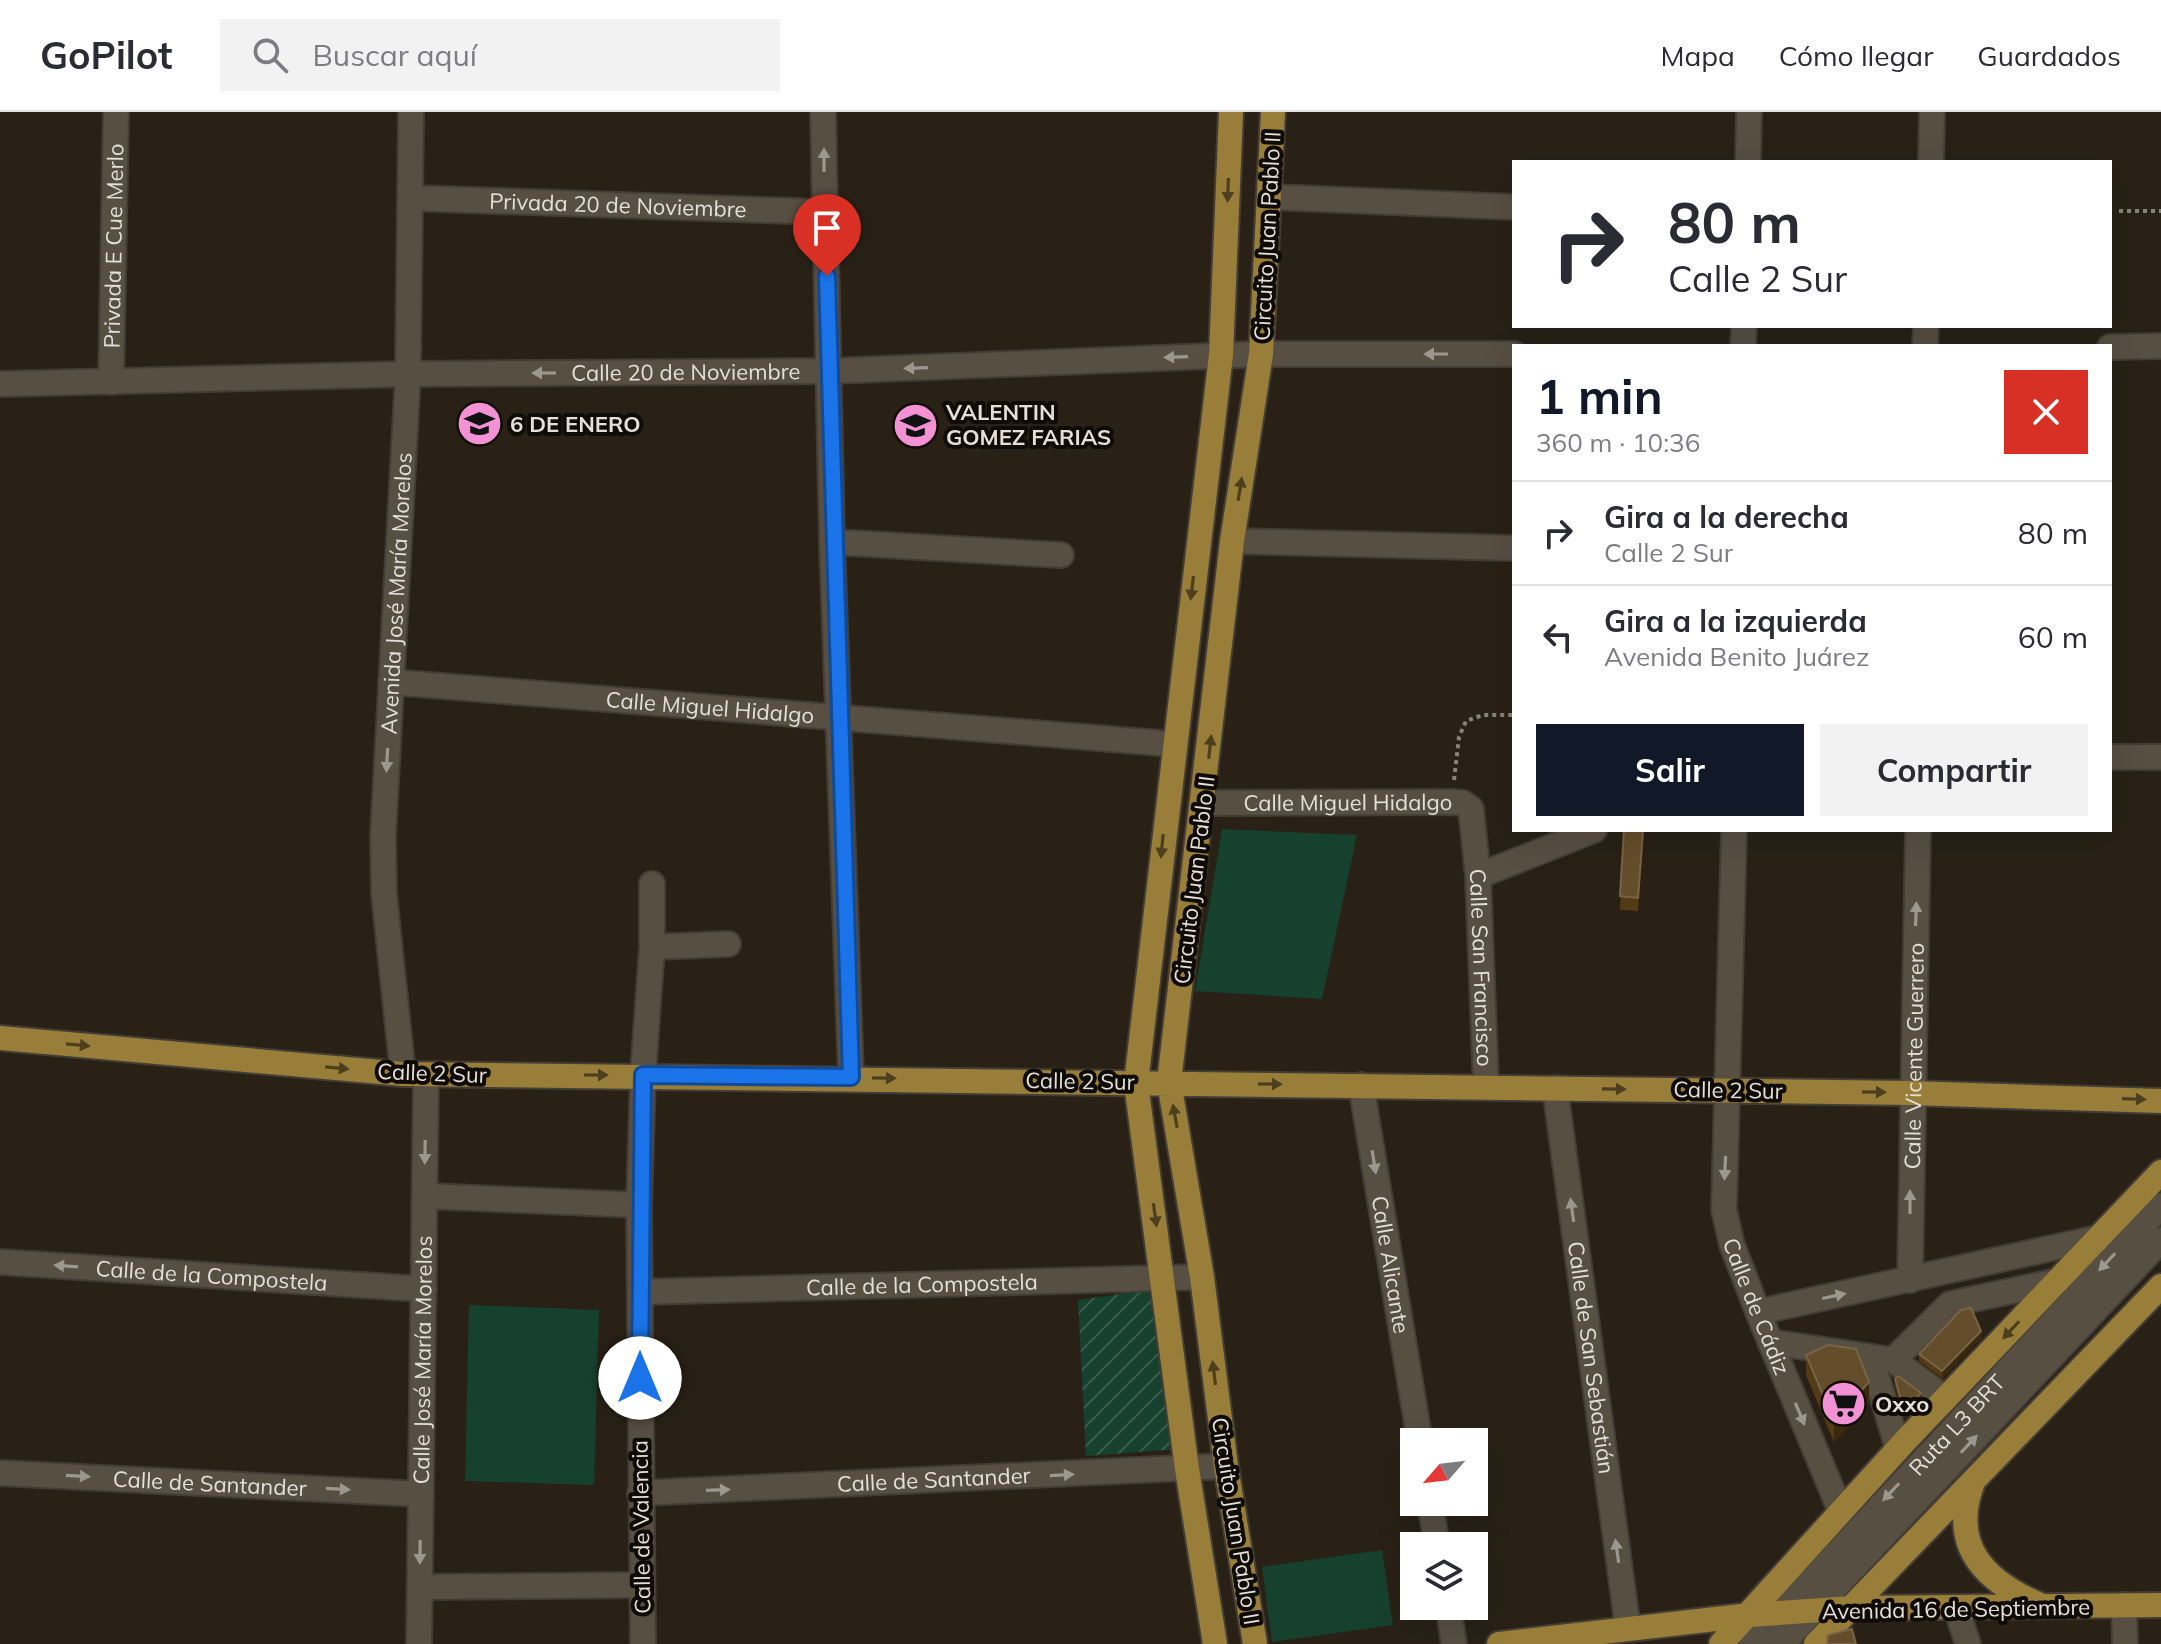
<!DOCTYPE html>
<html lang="es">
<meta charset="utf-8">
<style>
:root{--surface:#fff;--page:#f2f2f3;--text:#2b2b33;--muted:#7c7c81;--line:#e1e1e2;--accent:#111827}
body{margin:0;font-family:Mulish,sans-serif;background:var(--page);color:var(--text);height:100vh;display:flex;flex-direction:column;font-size:30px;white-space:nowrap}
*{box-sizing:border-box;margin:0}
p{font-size:26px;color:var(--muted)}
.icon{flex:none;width:44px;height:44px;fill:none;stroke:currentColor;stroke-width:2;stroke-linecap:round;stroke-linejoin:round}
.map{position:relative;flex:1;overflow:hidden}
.side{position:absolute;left:1512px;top:232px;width:600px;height:488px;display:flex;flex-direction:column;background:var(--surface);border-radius:0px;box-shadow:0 8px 32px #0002}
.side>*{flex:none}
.guide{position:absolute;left:1512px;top:48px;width:600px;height:168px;border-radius:0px;box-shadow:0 8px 32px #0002;background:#fff;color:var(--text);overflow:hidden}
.needle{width:52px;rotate:242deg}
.tools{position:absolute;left:1400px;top:1316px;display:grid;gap:16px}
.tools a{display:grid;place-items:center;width:88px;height:88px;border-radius:0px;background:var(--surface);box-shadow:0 8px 32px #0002;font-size:40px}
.pin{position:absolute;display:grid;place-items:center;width:68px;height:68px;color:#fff;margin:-82px -34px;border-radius:50% 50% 50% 0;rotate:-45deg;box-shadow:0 0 8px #0007}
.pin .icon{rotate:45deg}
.me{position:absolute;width:88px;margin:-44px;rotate:0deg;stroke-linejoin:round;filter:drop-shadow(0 0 6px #0008)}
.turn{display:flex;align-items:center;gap:28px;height:168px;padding:0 24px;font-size:36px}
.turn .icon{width:104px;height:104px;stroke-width:2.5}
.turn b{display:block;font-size:56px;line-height:68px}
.round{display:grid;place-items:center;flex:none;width:84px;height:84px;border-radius:0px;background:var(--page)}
.overview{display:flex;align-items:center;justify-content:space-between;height:136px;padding:0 24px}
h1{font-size:48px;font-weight:700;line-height:60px;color:var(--accent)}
.button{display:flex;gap:16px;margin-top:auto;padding:16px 24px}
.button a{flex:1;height:92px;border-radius:0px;background:var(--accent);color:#fff;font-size:32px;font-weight:700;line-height:92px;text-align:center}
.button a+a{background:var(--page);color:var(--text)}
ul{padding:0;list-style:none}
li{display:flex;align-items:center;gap:24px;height:104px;padding:0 24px;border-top:2px solid var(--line)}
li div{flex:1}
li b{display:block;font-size:30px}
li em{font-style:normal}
header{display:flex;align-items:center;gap:48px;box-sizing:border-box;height:112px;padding:0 40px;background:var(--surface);border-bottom:2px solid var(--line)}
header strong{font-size:38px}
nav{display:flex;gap:44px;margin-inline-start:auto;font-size:28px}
.search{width:560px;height:72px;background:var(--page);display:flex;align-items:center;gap:20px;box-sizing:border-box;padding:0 28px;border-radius:0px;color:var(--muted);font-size:30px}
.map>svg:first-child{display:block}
.park{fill:#17412f}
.garden{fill:url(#garden-furrows)}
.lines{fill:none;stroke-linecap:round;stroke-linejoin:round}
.minor-casing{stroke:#443d36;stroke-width:28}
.major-casing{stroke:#443d36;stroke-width:28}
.path{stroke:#8a837a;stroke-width:4;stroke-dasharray:4 4;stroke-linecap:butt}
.minor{stroke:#584f43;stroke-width:24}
.major{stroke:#987e38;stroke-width:24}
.wall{fill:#543b16}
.shaded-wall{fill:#3c290d}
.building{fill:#644d2b;stroke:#786446;stroke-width:2}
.oneway{fill:#9e978e}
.oneway2{fill:#4d3f1d}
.route-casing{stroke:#114b97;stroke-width:20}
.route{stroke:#1a73e8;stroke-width:14}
.labels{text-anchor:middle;stroke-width:8;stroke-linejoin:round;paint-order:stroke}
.street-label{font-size:22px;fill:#e5dfd8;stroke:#0f0b07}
.poi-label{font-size:22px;font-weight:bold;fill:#e5dfd8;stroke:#0f0b07;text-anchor:start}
</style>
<header>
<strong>GoPilot</strong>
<div class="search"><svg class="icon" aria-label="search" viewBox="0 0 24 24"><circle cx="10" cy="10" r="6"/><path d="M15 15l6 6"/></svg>Buscar aquí</div>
<nav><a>Mapa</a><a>Cómo llegar</a><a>Guardados</a></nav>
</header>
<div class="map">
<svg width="2161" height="1532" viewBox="0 0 2161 1532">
<defs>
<pattern id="garden-furrows" width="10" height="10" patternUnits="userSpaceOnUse" patternTransform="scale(2)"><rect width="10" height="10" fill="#17412f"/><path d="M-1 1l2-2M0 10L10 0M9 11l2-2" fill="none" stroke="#395c4c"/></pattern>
</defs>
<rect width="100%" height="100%" fill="#292116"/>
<path class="park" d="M 1222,717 L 1357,723 L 1322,887 L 1195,879 Z
M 469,1193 L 599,1198 L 594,1373 L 465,1369 Z
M 1382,1438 L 1393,1513 L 1272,1530 L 1262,1455 Z"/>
<path class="garden" d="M 1155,1177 L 1178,1337 L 1086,1344 L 1078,1188 Z"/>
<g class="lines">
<defs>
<g id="minor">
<path d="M 823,0 L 832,430 L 851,965"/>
<path d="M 1748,50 L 1749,0"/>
<path d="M 1931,50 L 1932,0"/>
<path d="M 1271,85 L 1514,95"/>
<path id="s1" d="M 410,86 L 824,100"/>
<path d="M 1743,234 L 1744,214"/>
<path d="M 1925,234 L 1926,214"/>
<path d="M 2110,235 L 2161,234"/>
<path id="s2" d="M 111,270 L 116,0"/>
<path id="s3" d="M 0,272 L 408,262 L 831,259 L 1261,242 L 1514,242"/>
<path d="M 1232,429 L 1514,436"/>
<path d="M 832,430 L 1061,443"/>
<path id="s4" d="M 391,570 L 1173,632"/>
<path d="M 2110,645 L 2161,645"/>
<path id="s5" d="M 1204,691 L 1451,690 L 1463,691 L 1471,697 L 1478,764 L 1486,975"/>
<path id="s6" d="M 1734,718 L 1724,1098 L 1732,1133 L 1758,1200 L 1841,1400"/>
<path d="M 1478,764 L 1594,718"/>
<path d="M 652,772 L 652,835 L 728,832"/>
<path id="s7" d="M 403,962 L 384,782 L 383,724 L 408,262 L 411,0"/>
<path id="s8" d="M 1361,973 L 1420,1330"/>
<path id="s9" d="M 1555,976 L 1628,1517"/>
<path d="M 425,1084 L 639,1093"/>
<path id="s10" d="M 0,1150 L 424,1177"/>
<path id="s11" d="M 1910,1168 L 1918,718"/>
<path id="s12" d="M 640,1180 L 1202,1165"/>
<path d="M 1758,1200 L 2098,1126"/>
<path d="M 1770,1230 L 1893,1248 L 1946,1287"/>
<path d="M 1871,1245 L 1898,1337"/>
<path d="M 1893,1248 L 1950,1192 L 2058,1169"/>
<path id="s13" d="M 0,1361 L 421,1382"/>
<path id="s14" d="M 640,1381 L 1226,1354"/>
<path d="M 1430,1390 L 1437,1434"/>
<path d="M 420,1475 L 642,1473"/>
<path d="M 2124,1493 L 2125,1532"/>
<path d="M 1448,1494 L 1454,1532"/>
<path d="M 1956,1496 L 1968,1532"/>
<path id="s15" d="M 419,1532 L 426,962"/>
<path d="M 643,1532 L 639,1093 L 643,963 L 652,835"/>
<path id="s16" d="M 1752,1532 L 2161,1094"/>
<path d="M 1782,1532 L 2161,1128"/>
</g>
<path id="major" d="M 0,926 L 403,962 L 1910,981 L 2161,989
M 1972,1373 C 1950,1434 1985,1469 2038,1492
M 1215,1532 L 1187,1357 L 1136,971 L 1221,243 L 1231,0
M 1255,1532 L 1226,1354 L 1202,1165 L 1169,970 L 1232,429 L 1261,242 L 1273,0
M 1499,1532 L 1750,1503 L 1852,1496 L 2161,1493
M 1721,1532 L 1906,1328 L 2161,1060
M 1816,1532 L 2161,1174"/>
</defs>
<use href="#minor" class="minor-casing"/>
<use href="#major" class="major-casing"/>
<path class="path" d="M 2119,99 L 2161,99
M 1454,668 L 1459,625 L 1466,609 L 1483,603 L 1514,603"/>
<use href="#minor" class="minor"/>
<use href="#major" class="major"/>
</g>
<path class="wall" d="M 1624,718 L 1644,718 L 1638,799 L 1620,798 Z
M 1981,1226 L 1942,1266 L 1919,1249 L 1919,1242 Z
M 1806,1243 L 1869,1291 L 1834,1330 L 1806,1263 Z
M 1895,1267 L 1921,1288 L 1904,1305 L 1895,1274 Z"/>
<path class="shaded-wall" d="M 1643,718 L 1644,718 L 1638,799 L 1638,786 Z
M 1981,1219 L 1981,1226 L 1942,1266 L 1942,1259 Z
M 1869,1270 L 1869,1291 L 1834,1330 L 1834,1309 Z
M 1921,1281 L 1921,1288 L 1904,1305 L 1904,1298 Z"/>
<path class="building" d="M 1624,718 L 1643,718 L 1638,786 L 1620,784 Z
M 1971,1196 L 1981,1219 L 1942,1259 L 1919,1242 L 1961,1198 Z
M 1828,1233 L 1856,1237 L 1869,1270 L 1834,1309 L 1806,1243 Z
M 1898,1264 L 1921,1281 L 1904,1298 L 1895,1267 Z
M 1852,1517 L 1856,1532 L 1827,1532 L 1828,1523 Z"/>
<defs><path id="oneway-solid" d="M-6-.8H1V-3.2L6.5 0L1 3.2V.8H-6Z" transform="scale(2)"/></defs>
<g class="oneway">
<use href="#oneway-solid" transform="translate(824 48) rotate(-90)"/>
<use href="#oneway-solid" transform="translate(1436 242) rotate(180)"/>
<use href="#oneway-solid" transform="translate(1176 245) rotate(178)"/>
<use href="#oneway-solid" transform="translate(916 256) rotate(178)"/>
<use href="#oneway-solid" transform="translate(544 261) rotate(180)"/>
<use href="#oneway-solid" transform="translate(387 648) rotate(93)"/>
<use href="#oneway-solid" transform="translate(1916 802) rotate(-88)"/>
<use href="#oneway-solid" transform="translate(425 1040) rotate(91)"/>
<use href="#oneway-solid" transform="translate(1374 1050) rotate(81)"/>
<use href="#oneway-solid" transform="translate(1725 1056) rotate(93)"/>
<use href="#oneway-solid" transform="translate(1910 1090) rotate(-90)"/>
<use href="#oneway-solid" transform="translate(1572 1098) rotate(-98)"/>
<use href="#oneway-solid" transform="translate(2107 1150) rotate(133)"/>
<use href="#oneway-solid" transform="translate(66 1154) rotate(-176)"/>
<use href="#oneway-solid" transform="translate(1834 1184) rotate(-12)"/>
<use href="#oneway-solid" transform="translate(1800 1302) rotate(67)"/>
<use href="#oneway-solid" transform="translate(1969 1332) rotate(-47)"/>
<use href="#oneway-solid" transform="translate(1062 1363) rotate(-3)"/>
<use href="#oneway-solid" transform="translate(78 1364) rotate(3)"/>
<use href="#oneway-solid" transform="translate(338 1377) rotate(3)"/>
<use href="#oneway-solid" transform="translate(718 1378) rotate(-2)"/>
<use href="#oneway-solid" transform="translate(1891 1380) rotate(133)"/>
<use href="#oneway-solid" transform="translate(1617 1439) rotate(-98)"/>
<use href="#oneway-solid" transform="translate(420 1440) rotate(91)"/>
</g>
<g class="oneway2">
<use href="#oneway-solid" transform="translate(1228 78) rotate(92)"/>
<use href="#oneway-solid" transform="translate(1240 377) rotate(-81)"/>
<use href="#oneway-solid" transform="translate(1192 476) rotate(97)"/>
<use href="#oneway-solid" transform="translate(1210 635) rotate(-84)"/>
<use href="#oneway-solid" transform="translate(1162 734) rotate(96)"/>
<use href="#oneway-solid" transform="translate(78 933) rotate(5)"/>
<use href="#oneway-solid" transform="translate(337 956) rotate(5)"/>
<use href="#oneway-solid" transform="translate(596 963)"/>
<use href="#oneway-solid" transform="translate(884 966) rotate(1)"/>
<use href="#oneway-solid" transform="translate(1270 972) rotate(1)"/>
<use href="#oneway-solid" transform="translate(1614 977) rotate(1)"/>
<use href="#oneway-solid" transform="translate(1874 980) rotate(1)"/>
<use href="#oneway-solid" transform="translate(2134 987) rotate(2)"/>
<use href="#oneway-solid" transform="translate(1175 1004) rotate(-100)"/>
<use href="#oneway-solid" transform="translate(1155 1103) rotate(82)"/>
<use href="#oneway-solid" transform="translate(2011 1218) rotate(133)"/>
<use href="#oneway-solid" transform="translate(1214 1261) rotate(-97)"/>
</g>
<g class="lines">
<defs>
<path id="route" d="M 640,1266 L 643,963 L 851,965 L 827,164"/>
</defs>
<use href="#route" class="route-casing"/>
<use href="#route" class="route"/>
</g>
<defs>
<symbol id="school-disc" viewBox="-11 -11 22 22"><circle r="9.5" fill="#f391d5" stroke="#0f0b07"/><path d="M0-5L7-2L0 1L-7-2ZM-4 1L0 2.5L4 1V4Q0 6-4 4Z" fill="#111"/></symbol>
<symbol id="supermarket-disc" viewBox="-11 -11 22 22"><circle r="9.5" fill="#f391d5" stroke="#0f0b07"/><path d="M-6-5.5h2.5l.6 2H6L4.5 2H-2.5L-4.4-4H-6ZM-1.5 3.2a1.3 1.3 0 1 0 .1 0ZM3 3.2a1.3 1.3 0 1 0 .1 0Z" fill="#111"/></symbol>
</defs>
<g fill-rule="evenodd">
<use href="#school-disc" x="454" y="286" width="51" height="51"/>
<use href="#school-disc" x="890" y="288" width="51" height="51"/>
<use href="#supermarket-disc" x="1818" y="1266" width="51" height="51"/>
</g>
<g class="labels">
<g class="street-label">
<text dy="8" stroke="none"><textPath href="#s1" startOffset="208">Privada 20 de Noviembre</textPath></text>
<text transform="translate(1267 124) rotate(-87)" y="8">Circuito Juan Pablo II</text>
<text dy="8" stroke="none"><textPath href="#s2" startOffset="136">Privada E Cue Merlo</textPath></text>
<text dy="8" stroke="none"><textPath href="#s3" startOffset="686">Calle 20 de Noviembre</textPath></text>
<text dy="8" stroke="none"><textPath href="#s7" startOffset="482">Avenida José María Morelos</textPath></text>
<text dy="8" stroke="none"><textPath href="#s4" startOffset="320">Calle Miguel Hidalgo</textPath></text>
<text dy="8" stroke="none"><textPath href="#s5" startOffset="144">Calle Miguel Hidalgo</textPath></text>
<text transform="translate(1194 768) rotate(-83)" y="8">Circuito Juan Pablo II</text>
<text dy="8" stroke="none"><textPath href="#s5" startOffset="428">Calle San Francisco</textPath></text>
<text dy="8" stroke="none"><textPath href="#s11" startOffset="224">Calle Vicente Guerrero</textPath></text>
<text transform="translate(432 961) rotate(2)" y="8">Calle 2 Sur</text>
<text transform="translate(1080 969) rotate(1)" y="8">Calle 2 Sur</text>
<text transform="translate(1728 978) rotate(1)" y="8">Calle 2 Sur</text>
<text dy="8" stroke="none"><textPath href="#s8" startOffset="182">Calle Alicante</textPath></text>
<text dy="8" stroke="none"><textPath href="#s10" startOffset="212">Calle de la Compostela</textPath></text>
<text dy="8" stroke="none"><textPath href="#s12" startOffset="282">Calle de la Compostela</textPath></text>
<text dy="8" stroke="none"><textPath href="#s6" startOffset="482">Calle de Cádiz</textPath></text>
<text dy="8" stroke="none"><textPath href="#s9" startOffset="272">Calle de San Sebastián</textPath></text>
<text dy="8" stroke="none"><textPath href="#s15" startOffset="284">Calle José María Morelos</textPath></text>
<text dy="8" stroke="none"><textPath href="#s16" startOffset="300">Ruta L3 BRT</textPath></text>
<text dy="8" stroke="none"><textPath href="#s14" startOffset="294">Calle de Santander</textPath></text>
<text dy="8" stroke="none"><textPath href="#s13" startOffset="210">Calle de Santander</textPath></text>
<text transform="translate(1236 1409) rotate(81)" y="8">Circuito Juan Pablo II</text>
<text transform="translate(641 1415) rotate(-91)" y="8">Calle de Valencia</text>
<text transform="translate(1956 1497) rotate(-1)" y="8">Avenida 16 de Septiembre</text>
</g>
<g class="poi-label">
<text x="946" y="308">VALENTIN<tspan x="946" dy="25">GOMEZ FARIAS</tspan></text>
<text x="510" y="320">6 DE ENERO</text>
<text x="1875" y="1300">Oxxo</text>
</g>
</g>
</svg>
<div class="tools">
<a><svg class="needle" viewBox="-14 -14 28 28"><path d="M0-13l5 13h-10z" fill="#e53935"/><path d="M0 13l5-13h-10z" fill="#7c7c81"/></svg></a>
<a><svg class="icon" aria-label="layers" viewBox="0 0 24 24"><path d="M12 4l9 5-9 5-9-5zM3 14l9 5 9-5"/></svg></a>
</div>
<div class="pin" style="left:827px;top:164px;background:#d93025"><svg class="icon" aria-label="arrive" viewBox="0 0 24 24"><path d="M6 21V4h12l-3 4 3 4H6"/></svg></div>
<svg class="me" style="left:640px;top:1266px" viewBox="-20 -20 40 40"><circle r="19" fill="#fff"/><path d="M0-13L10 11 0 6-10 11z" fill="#1a73e8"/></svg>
<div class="guide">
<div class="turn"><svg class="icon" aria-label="right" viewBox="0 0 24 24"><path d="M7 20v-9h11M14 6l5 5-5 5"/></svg><div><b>80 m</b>Calle 2 Sur</div></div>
</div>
<section class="side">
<div class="overview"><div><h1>1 min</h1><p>360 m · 10:36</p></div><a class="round" style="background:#d93025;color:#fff"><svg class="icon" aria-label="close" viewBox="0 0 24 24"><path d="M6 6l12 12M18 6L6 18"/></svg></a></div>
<ul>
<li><svg class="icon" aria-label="right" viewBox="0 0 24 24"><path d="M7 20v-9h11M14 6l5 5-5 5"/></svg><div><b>Gira a la derecha</b><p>Calle 2 Sur</p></div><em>80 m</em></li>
<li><svg class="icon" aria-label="left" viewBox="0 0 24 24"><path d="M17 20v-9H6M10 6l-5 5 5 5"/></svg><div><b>Gira a la izquierda</b><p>Avenida Benito Juárez</p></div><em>60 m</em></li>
</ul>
<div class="button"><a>Salir</a><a>Compartir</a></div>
</section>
</div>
